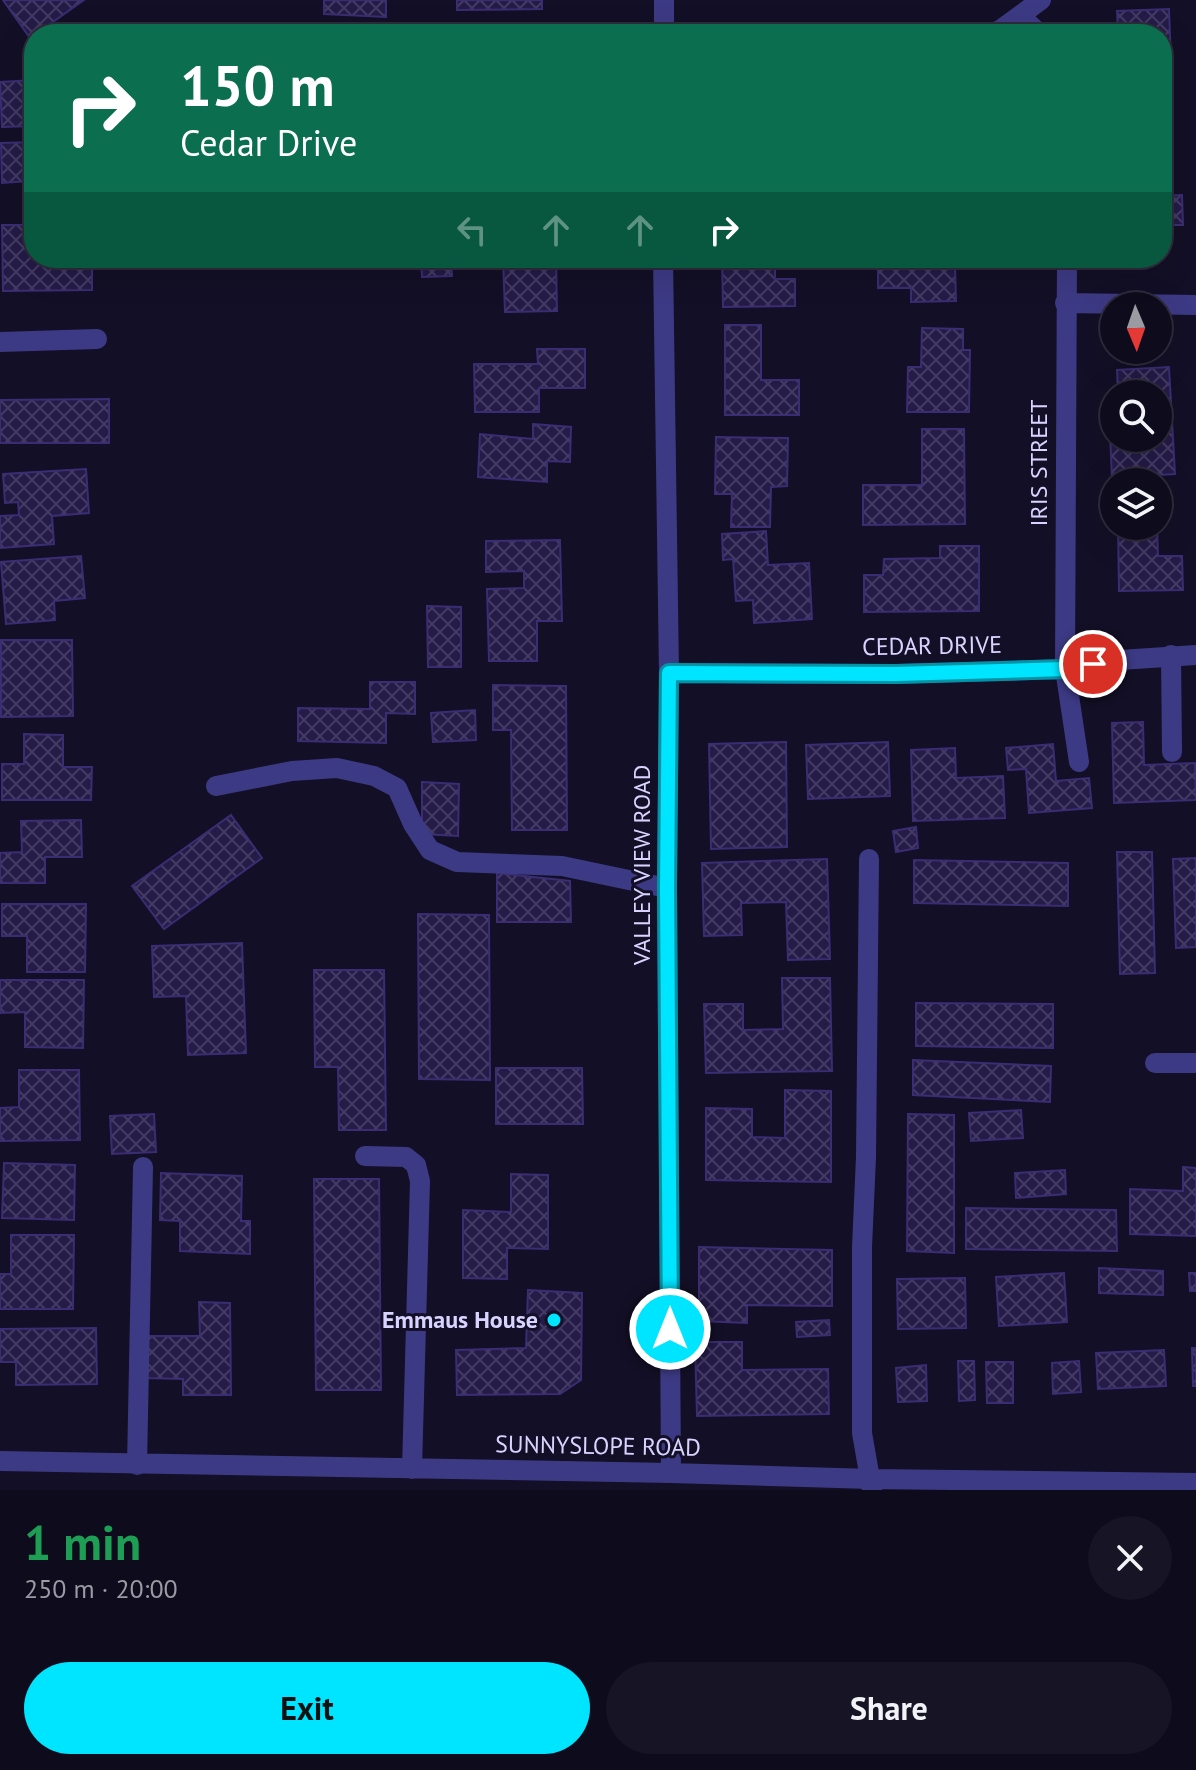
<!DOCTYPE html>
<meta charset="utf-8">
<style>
:root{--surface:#0e0b1c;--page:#171425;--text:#f1f3f6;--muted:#9b9ba3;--line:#2e2b3b;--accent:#00e5ff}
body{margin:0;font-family:"PT Sans",sans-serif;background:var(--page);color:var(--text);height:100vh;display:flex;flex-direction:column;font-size:30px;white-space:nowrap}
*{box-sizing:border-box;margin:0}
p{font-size:26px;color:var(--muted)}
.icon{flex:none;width:44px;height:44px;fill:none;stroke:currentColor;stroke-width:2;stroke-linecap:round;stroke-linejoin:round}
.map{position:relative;height:1490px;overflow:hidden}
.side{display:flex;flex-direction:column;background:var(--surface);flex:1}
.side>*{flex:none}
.guide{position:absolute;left:24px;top:24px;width:1148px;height:244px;border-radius:32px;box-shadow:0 8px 32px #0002,0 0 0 2px var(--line);background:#0b6e4f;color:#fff;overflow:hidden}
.needle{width:52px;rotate:178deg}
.fabs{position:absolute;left:1100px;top:292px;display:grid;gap:16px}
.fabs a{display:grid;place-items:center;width:72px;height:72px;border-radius:50%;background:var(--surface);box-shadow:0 8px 32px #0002,0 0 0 2px var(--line);font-size:40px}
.pin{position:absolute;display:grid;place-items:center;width:68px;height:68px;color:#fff;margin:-34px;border:4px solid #fff;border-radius:50%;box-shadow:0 2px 8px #0007}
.me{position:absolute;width:88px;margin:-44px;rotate:0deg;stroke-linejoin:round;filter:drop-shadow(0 0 6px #0008)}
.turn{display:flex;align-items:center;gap:28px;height:168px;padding:0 24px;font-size:36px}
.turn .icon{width:104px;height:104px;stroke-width:2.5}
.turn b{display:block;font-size:56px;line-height:68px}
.lanes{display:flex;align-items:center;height:76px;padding:0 24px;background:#0003;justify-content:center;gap:40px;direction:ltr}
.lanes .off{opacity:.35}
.round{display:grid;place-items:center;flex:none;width:84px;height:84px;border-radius:42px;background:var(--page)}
.head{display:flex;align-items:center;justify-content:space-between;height:136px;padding:0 24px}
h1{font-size:48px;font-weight:700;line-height:60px;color:#1e9e55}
.cta{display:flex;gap:16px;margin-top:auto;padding:16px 24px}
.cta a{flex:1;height:92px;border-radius:48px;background:var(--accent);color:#111;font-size:32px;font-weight:700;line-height:92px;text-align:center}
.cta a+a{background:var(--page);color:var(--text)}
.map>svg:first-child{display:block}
.building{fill:url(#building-cross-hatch);stroke:#3b2d73;stroke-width:2}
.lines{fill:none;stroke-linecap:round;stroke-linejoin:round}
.minor{stroke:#3d3a85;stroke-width:20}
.route-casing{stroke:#0095a6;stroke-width:20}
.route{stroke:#00e5ff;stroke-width:14}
.poi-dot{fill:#00e5ff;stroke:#130f26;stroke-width:3}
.labels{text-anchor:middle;stroke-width:6;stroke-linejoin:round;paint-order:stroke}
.street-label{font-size:24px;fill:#d9d4ff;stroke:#130f26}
.poi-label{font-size:24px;font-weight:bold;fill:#d9d4ff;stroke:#130f26;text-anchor:end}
</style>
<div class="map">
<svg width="1196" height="1490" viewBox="0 0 1196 1490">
<defs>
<pattern id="building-cross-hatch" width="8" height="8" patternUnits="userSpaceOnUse" patternTransform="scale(2)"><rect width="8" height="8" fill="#241b47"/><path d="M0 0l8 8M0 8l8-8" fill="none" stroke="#433b63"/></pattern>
</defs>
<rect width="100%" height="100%" fill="#130f26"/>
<path class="building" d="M 3,0 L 84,0 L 30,38 Z
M 324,0 L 386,0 L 386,17 L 324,14 Z
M 457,0 L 542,0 L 542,9 L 457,10 Z
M 1169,9 L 1173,115 L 1162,116 L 1162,34 L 1118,34 L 1117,11 Z
M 475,31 L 552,32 L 552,34 L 475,34 Z
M 33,50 L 34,50 L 34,126 L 2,127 L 0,82 L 34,80 Z
M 34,142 L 34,211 L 31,211 L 30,181 L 2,183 L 1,143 Z
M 1182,195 L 1183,225 L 1162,225 L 1162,196 Z
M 2,225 L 34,225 L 34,258 L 92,258 L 92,290 L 3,291 Z
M 421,258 L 451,258 L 452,276 L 422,277 Z
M 503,258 L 556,258 L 557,311 L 505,312 Z
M 722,258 L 775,258 L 775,279 L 795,279 L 795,306 L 723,307 Z
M 878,258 L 968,258 L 968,264 L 955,265 L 956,301 L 911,302 L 911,288 L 878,288 Z
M 725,325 L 761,325 L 761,380 L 799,380 L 799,415 L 725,415 Z
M 922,328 L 963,329 L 963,350 L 970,350 L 969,412 L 907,412 L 908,367 L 921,367 Z
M 537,349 L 585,349 L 585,388 L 539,388 L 539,412 L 475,412 L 474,364 L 538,364 Z
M 1169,367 L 1175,474 L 1112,478 L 1110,434 L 1114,433 L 1114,438 L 1158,438 L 1158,394 L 1118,394 L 1117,370 Z
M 109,399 L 109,443 L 0,443 L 0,400 Z
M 533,424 L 571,427 L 570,462 L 547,461 L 547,482 L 478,477 L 480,434 L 533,439 Z
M 922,429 L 964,429 L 965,524 L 863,525 L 863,485 L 922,485 Z
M 716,437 L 788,438 L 787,486 L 771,487 L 770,527 L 731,527 L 732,494 L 715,494 Z
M 86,469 L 89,513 L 52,516 L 54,544 L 0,548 L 0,516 L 19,515 L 18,502 L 5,503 L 3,474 Z
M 1118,526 L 1157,526 L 1158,556 L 1182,556 L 1183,590 L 1119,591 Z
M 766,531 L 768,565 L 809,563 L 812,619 L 754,623 L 753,600 L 736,601 L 733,559 L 723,560 L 722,534 Z
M 560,540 L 562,621 L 537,621 L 537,661 L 489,661 L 487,589 L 524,588 L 524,571 L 486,572 L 486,541 Z
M 940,546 L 979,546 L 979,611 L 864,612 L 864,575 L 883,575 L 884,559 L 940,558 Z
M 81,556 L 85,598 L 54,601 L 55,620 L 6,624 L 1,562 Z
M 427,606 L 461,607 L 461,667 L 428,667 Z
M 1,640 L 72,640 L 73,716 L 1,717 Z
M 370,682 L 415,682 L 415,714 L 386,713 L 386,743 L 298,741 L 298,708 L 370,709 Z
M 493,685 L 566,686 L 567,830 L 512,830 L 511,730 L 493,730 Z
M 475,710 L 476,740 L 433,742 L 431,713 Z
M 1143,722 L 1144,765 L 1195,763 L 1196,800 L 1114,803 L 1112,723 Z
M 24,734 L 63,735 L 63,767 L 92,767 L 91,800 L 2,800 L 2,764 L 24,764 Z
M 786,742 L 787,847 L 711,849 L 709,744 Z
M 888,742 L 890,796 L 808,799 L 806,745 Z
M 1053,744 L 1056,781 L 1089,778 L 1092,808 L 1029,813 L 1026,769 L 1008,770 L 1006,748 Z
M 955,748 L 956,778 L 1003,776 L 1005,818 L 913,821 L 911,750 Z
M 422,782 L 459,784 L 458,836 L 422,834 Z
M 231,815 L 262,858 L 164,929 L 132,886 Z
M 81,820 L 82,857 L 45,857 L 45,883 L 0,883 L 0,853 L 22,852 L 21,821 Z
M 916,827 L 918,848 L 896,852 L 893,831 Z
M 1117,852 L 1152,852 L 1155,973 L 1120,974 Z
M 1196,858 L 1196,947 L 1176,948 L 1173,859 Z
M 827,859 L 830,959 L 788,960 L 786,902 L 741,903 L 742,935 L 704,936 L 702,863 Z
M 914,860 L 1068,863 L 1068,906 L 914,903 Z
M 497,873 L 570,881 L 571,922 L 497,922 Z
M 2,904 L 86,904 L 85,972 L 27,972 L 27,936 L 2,936 Z
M 418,914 L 489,915 L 490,1080 L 419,1079 Z
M 242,943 L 246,1053 L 188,1055 L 186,996 L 154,997 L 152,946 Z
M 314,970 L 384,970 L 386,1130 L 339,1130 L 338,1067 L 315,1067 Z
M 782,978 L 830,978 L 832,1071 L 706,1073 L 704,1004 L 743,1004 L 743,1030 L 783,1029 Z
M 0,980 L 84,980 L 83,1048 L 25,1047 L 25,1012 L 0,1013 Z
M 916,1003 L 1053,1004 L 1053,1048 L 916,1046 Z
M 913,1060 L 1051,1066 L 1050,1102 L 913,1095 Z
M 496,1068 L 582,1068 L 583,1124 L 496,1124 Z
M 19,1070 L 79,1070 L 80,1140 L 0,1141 L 0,1108 L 19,1107 Z
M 785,1090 L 831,1091 L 831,1182 L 706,1180 L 706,1108 L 752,1109 L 752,1137 L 785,1138 Z
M 1021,1110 L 1023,1138 L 971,1141 L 969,1113 Z
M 154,1114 L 156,1152 L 112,1154 L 110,1116 Z
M 908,1114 L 954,1115 L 954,1253 L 907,1251 Z
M 4,1163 L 75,1165 L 74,1220 L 2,1218 Z
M 1183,1167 L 1196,1168 L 1196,1236 L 1130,1234 L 1130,1189 L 1183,1191 Z
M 1065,1170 L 1066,1194 L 1016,1198 L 1015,1173 Z
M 161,1173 L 242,1176 L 241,1221 L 250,1221 L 250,1254 L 180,1251 L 180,1221 L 160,1220 Z
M 511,1174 L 548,1175 L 548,1249 L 507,1248 L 507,1279 L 463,1278 L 463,1210 L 511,1212 Z
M 314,1179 L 379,1179 L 381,1390 L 316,1390 Z
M 966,1208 L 1116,1210 L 1117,1251 L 966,1249 Z
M 11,1235 L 74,1235 L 73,1309 L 0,1309 L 0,1274 L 11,1274 Z
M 699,1247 L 832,1250 L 832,1306 L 747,1305 L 747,1323 L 699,1321 Z
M 1099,1268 L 1163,1271 L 1163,1295 L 1099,1293 Z
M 1064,1273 L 1067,1322 L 999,1326 L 996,1277 Z
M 1189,1273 L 1196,1273 L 1196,1291 L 1190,1291 Z
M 965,1278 L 966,1328 L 898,1329 L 897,1279 Z
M 528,1290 L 582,1293 L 581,1380 L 560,1394 L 457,1395 L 456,1350 L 526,1348 Z
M 199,1302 L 230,1303 L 231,1395 L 183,1395 L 183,1379 L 145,1378 L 144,1336 L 200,1336 Z
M 829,1320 L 830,1335 L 797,1337 L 796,1322 Z
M 96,1328 L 97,1384 L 16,1385 L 16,1362 L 0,1362 L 0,1329 Z
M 695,1342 L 742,1342 L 742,1370 L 828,1369 L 829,1414 L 697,1416 Z
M 1192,1348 L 1196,1348 L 1196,1386 L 1193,1386 Z
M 1164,1350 L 1166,1386 L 1098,1389 L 1096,1353 Z
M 958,1361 L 974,1361 L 975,1400 L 959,1401 Z
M 1079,1361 L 1081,1392 L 1053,1394 L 1052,1363 Z
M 986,1362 L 1013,1362 L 1013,1403 L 987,1403 Z
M 926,1365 L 927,1401 L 898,1402 L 896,1368 Z"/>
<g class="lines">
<path class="minor" d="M 664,0 L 664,34
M 1020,16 L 1040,34
M 991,34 L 1000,30 L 1041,0
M 663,258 L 669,673 L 667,888 L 671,1473
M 1067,258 L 1065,669 L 1079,762
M 1065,303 L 1196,305
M 0,342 L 97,339
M 1171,655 L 1172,752
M 669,673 L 896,674 L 1065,669 L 1120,660 L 1196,655
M 216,786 L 292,771 L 337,768 L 374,776 L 397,788 L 413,824 L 430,850 L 457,862 L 562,866 L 667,888
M 869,859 L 866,1157 L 862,1247 L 862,1433 L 872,1490
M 1155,1063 L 1196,1063
M 365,1156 L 406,1157 L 416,1165 L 420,1181 L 412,1469
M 0,1461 L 671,1473 L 871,1479 L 1196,1483
M 137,1465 L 143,1167"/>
</g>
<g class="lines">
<defs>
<path id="route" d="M 670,1329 L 667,888 L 669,673 L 896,674 L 1065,669 L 1093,664"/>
</defs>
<use href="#route" class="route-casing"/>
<use href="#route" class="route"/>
</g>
<circle class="poi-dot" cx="554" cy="1320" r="8"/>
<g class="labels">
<g class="street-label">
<text transform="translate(1039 463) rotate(-90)" y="8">IRIS STREET</text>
<text transform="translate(932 646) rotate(-1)" y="8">CEDAR DRIVE</text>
<text transform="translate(642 865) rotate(-90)" y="8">VALLEY VIEW ROAD</text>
<text transform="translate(598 1446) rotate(1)" y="8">SUNNYSLOPE ROAD</text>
</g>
<g class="poi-label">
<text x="538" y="1328">Emmaus House</text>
</g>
</g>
</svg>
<div class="fabs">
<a><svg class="needle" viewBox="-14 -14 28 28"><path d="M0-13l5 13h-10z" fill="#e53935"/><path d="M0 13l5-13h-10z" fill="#9b9ba3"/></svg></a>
<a><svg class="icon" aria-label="search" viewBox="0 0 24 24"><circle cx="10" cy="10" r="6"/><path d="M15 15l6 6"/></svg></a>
<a><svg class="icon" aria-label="layers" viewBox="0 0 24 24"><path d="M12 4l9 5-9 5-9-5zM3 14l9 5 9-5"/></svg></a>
</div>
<div class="pin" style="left:1093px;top:664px;background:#d93025"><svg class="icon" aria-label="arrive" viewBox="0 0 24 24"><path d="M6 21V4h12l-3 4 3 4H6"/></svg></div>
<svg class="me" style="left:670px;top:1329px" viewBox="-20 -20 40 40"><circle r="17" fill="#00e5ff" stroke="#fff" stroke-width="3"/><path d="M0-11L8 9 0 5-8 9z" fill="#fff"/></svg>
<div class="guide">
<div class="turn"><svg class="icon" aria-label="right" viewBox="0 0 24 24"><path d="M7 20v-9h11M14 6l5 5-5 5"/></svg><div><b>150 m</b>Cedar Drive</div></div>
<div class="lanes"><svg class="icon off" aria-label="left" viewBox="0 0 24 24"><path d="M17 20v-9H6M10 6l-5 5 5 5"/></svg><svg class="icon off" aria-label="ahead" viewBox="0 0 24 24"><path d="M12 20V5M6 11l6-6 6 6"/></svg><svg class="icon off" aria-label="ahead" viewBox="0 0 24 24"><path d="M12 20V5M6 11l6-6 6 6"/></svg><svg class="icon" aria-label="right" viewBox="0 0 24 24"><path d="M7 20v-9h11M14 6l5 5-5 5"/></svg></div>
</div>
</div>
<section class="side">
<div class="head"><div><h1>1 min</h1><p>250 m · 20:00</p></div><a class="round"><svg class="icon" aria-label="close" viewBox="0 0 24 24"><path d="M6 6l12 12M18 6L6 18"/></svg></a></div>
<div class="cta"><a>Exit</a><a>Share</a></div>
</section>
